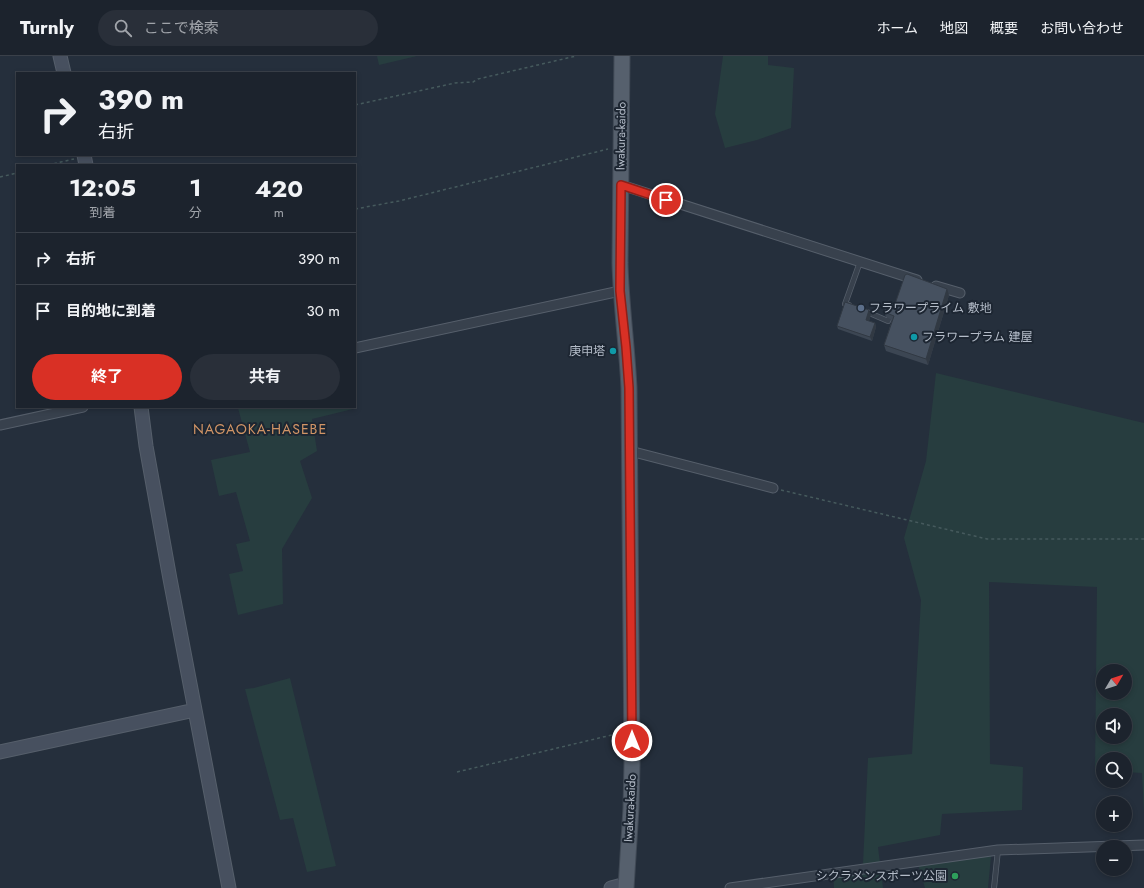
<!DOCTYPE html>
<html lang="ja">
<meta charset="utf-8">
<style>
:root{--surface:#1c232d;--page:#292f39;--text:#f1f3f6;--muted:#a0a4aa;--line:#3a4049;--accent:#d93025}
body{margin:0;font-family:Jost,"Noto Sans JP",sans-serif;background:var(--page);color:var(--text);height:100vh;display:flex;flex-direction:column;font-size:15px;white-space:nowrap}
*{box-sizing:border-box;margin:0}
p{font-size:13px;color:var(--muted)}
.icon{flex:none;width:22px;height:22px;fill:none;stroke:currentColor;stroke-width:2;stroke-linecap:round;stroke-linejoin:round}
.map{position:relative;flex:1;overflow:hidden}
.sheet{position:absolute;left:16px;top:108px;width:340px;height:244px;display:flex;flex-direction:column;background:var(--surface);border-radius:0px;box-shadow:0 2px 6px #0003,0 0 0 1px var(--line)}
.sheet>*{flex:none}
.top-card{position:absolute;left:16px;top:16px;width:340px;height:84px;border-radius:0px;box-shadow:0 2px 6px #0003,0 0 0 1px var(--line);background:#1c232d;color:var(--text);overflow:hidden}
.needle{width:26px;rotate:51deg}
.buttons{position:absolute;left:1096px;top:608px;display:grid;gap:8px}
.buttons a{display:grid;place-items:center;width:36px;height:36px;border-radius:50%;background:var(--surface);box-shadow:0 2px 6px #0003,0 0 0 1px var(--line);font-size:20px}
.pin{position:absolute;display:grid;place-items:center;width:34px;height:34px;color:#fff;margin:-17px;border:2px solid #fff;border-radius:50%;box-shadow:0 1px 4px #0007}
.me{position:absolute;width:44px;margin:-22px;rotate:0deg;stroke-linejoin:round;filter:drop-shadow(0 0 3px #0008)}
.turn{display:flex;align-items:center;gap:14px;height:84px;padding:0 16px;font-size:18px}
.turn .icon{width:52px;height:52px;stroke-width:2.5}
.turn b{display:block;font-size:28px;line-height:34px}
.eta{display:flex;justify-content:space-evenly;align-items:center;height:68px;text-align:center}
.eta b{font-size:24px;font-weight:700;line-height:28px}
.action{display:flex;gap:8px;margin-top:auto;padding:8px 16px}
.action a{flex:1;height:46px;border-radius:24px;background:var(--accent);color:#fff;font-size:16px;font-weight:700;line-height:46px;text-align:center}
.action a+a{background:var(--page);color:var(--text)}
ul{padding:0;list-style:none}
li{display:flex;align-items:center;gap:12px;height:52px;padding:0 16px;border-top:1px solid var(--line)}
li div{flex:1}
li b{display:block;font-size:15px}
li em{font-style:normal}
header{display:flex;align-items:center;gap:24px;box-sizing:border-box;height:56px;padding:0 20px;background:var(--surface);border-bottom:1px solid var(--line)}
header strong{font-size:19px}
nav{display:flex;gap:22px;margin-inline-start:auto;font-size:14px}
.search{width:280px;height:36px;background:var(--page);display:flex;align-items:center;gap:10px;box-sizing:border-box;padding:0 14px;border-radius:22px;color:var(--muted);font-size:15px}
.map>svg:first-child{display:block}
.green{fill:#273d3f;fill-rule:evenodd}
.lines{fill:none;stroke-linecap:round;stroke-linejoin:round}
.lane-casing{stroke:#565f6b;stroke-width:6}
.street-casing{stroke:#565f6b;stroke-width:11}
.secondary-casing{stroke:#565f6b;stroke-width:15}
.primary-casing{stroke:#414a56;stroke-width:17}
.path{stroke:#465a5d;stroke-width:1.5;stroke-dasharray:3 3;stroke-linecap:butt}
.lane{stroke:#38414d;stroke-width:4.5}
.street{stroke:#38414d;stroke-width:9}
.secondary{stroke:#47505f;stroke-width:13}
.primary{stroke:#56606d;stroke-width:15}
.wall{fill:#3c4653}
.shaded-wall{fill:#313943}
.building{fill:#465160;stroke:#313943}
.route-casing{stroke:#8d1f18;stroke-width:10}
.route{stroke:#d93025;stroke-width:7}
.service-dot{fill:#5c6f8a;stroke:#1d2632;stroke-width:1.5}
.culture-dot{fill:#0f9aa8;stroke:#1d2632;stroke-width:1.5}
.leisure-dot{fill:#2e9e5b;stroke:#1d2632;stroke-width:1.5}
.labels{text-anchor:middle;stroke-width:4;stroke-linejoin:round;paint-order:stroke}
.street-label{font-size:12px;fill:#b4bcc8;stroke:#1d2632}
.poi-label{font-size:12px;fill:#b4bcc8;stroke:#1d2632;text-anchor:start}
.quarter-label{font-size:14px;letter-spacing:1px;fill:#d19566;stroke:#1d2632}
</style>
<header>
<strong>Turnly</strong>
<div class="search"><svg class="icon" aria-label="search" viewBox="0 0 24 24"><circle cx="10" cy="10" r="6"/><path d="M15 15l6 6"/></svg>ここで検索</div>
<nav><a>ホーム</a><a>地図</a><a>概要</a><a>お問い合わせ</a></nav>
</header>
<div class="map">
<svg width="1144" height="832" viewBox="0 0 1144 832">
<rect width="100%" height="100%" fill="#252f3c"/>
<path class="green" d="M 377,0 L 417,0 L 379,9 Z
M 723,0 L 768,0 L 768,9 L 794,12 L 791,72 L 757,84 L 725,92 L 715,58 Z
M 936,317 L 1144,367 L 1144,757 L 1142,717 L 1125,716 L 1125,703 L 1103,703 L 1103,716 L 1095,716 L 1097,531 L 989,526 L 990,708 L 1023,711 L 1022,754 L 942,758 L 940,779 L 878,791 L 883,832 L 834,832 L 833,813 L 863,808 L 868,702 L 912,698 L 921,544 L 904,482 L 926,405 ZM 1103,615 L 1125,615 L 1125,637 L 1103,637 ZM 1103,659 L 1125,659 L 1125,681 L 1103,681 Z
M 355,345 L 357,352 L 312,363 L 317,395 L 300,405 L 312,442 L 282,493 L 283,548 L 238,559 L 229,518 L 243,515 L 236,488 L 250,485 L 236,436 L 219,440 L 211,404 L 250,396 L 238,352 L 355,351 Z
M 290,622 L 336,810 L 307,816 L 293,762 L 280,764 L 245,633 L 254,632 Z
M 991,800 L 988,832 L 925,832 L 918,808 Z"/>
<g class="lines">
<defs>
<path id="lane" d="M 849,249 L 845,248 L 860,206
M 867,256 L 888,265 L 891,258
M 994,832 L 998,794"/>
<path id="street" d="M 621,129 L 917,224
M 936,230 L 960,237
M 355,292 L 620,235
M 0,369 L 83,351
M 630,395 L 773,432
M 730,832 L 998,794 L 1144,789"/>
<path id="secondary" d="M 60,0 L 64,17
M 84,99 L 86,109
M 141,351 L 146,390 L 170,523 L 229,832
M 0,696 L 195,654
M 611,832 L 626,828"/>
<path id="primary" d="M 622,0 L 620,207 C 621,249 627,290 629,332 L 632,708 L 631,752 L 626,832"/>
</defs>
<use href="#lane" class="lane-casing"/>
<use href="#street" class="street-casing"/>
<use href="#secondary" class="secondary-casing"/>
<use href="#primary" class="primary-casing"/>
<path class="path" d="M 355,49 L 455,27 L 473,26 L 478,23 L 576,0
M 48,109 L 74,103
M 0,121 L 17,117
M 355,153 L 399,145 L 608,93
M 781,434 L 987,483 L 1144,483
M 457,716 L 620,677"/>
<use href="#lane" class="lane"/>
<use href="#street" class="street"/>
<use href="#secondary" class="secondary"/>
<use href="#primary" class="primary"/>
</g>
<path class="wall" d="M 949,239 L 928,309 L 886,295 L 884,289 L 892,264 L 886,261 L 884,256 Z
M 871,258 L 869,265 L 875,267 L 876,271 L 872,285 L 838,273 L 837,270 Z"/>
<path class="shaded-wall" d="M 947,233 L 949,239 L 928,309 L 926,303 Z
M 869,254 L 871,258 L 868,268 L 866,264 Z
M 875,267 L 876,271 L 872,285 L 870,281 Z"/>
<path class="building" d="M 907,218 L 947,233 L 926,303 L 884,289 L 894,260 L 884,256 L 888,245 L 895,248 L 905,219 Z
M 845,246 L 869,254 L 866,264 L 875,267 L 870,281 L 837,270 Z"/>
<g class="lines">
<defs>
<path id="route" d="M 632,685 L 629,332 L 626,291 L 620,235 L 621,129 L 666,144"/>
</defs>
<use href="#route" class="route-casing"/>
<use href="#route" class="route"/>
</g>
<circle class="service-dot" cx="861" cy="252" r="4"/>
<g class="culture-dot">
<circle cx="914" cy="281" r="4"/>
<circle cx="613" cy="295" r="4"/>
</g>
<circle class="leisure-dot" cx="955" cy="820" r="4"/>
<g class="labels">
<g class="street-label">
<text transform="translate(621 80) rotate(-89)" y="4">Iwakura-kaido</text>
<text transform="translate(630 752) rotate(-87)" y="4">Iwakura-kaido</text>
</g>
<g class="poi-label">
<text x="869" y="256">フラワープライム 敷地</text>
<text x="922" y="285">フラワープラム 建屋</text>
<text x="605" y="299" text-anchor="end">庚申塔</text>
<text x="947" y="824" text-anchor="end">シクラメンスポーツ公園</text>
</g>
<g class="quarter-label">
<text x="260" y="378">NAGAOKA-HASEBE</text>
</g>
</g>
</svg>
<div class="buttons">
<a><svg class="needle" viewBox="-14 -14 28 28"><path d="M0-13l5 13h-10z" fill="#e53935"/><path d="M0 13l5-13h-10z" fill="#a0a4aa"/></svg></a>
<a><svg class="icon" aria-label="sound" viewBox="0 0 24 24"><path d="M4 9h4l5-4v14l-5-4H4zM17 9q2 3 0 6"/></svg></a>
<a><svg class="icon" aria-label="search" viewBox="0 0 24 24"><circle cx="10" cy="10" r="6"/><path d="M15 15l6 6"/></svg></a>
<a>+</a>
<a>−</a>
</div>
<div class="pin" style="left:666px;top:144px;background:#d93025"><svg class="icon" aria-label="arrive" viewBox="0 0 24 24"><path d="M6 21V4h12l-3 4 3 4H6"/></svg></div>
<svg class="me" style="left:632px;top:685px" viewBox="-20 -20 40 40"><circle r="17" fill="#d93025" stroke="#fff" stroke-width="3"/><path d="M0-11L8 9 0 5-8 9z" fill="#fff"/></svg>
<div class="top-card">
<div class="turn"><svg class="icon" aria-label="right" viewBox="0 0 24 24"><path d="M7 20v-9h11M14 6l5 5-5 5"/></svg><div><b>390 m</b>右折</div></div>
</div>
<section class="sheet">
<div class="eta">
<div><b>12:05</b><p>到着</p></div>
<div><b>1</b><p>分</p></div>
<div><b>420</b><p>m</p></div>
</div>
<ul>
<li><svg class="icon" aria-label="right" viewBox="0 0 24 24"><path d="M7 20v-9h11M14 6l5 5-5 5"/></svg><div><b>右折</b></div><em>390 m</em></li>
<li><svg class="icon" aria-label="arrive" viewBox="0 0 24 24"><path d="M6 21V4h12l-3 4 3 4H6"/></svg><div><b>目的地に到着</b></div><em>30 m</em></li>
</ul>
<div class="action"><a>終了</a><a>共有</a></div>
</section>
</div>
